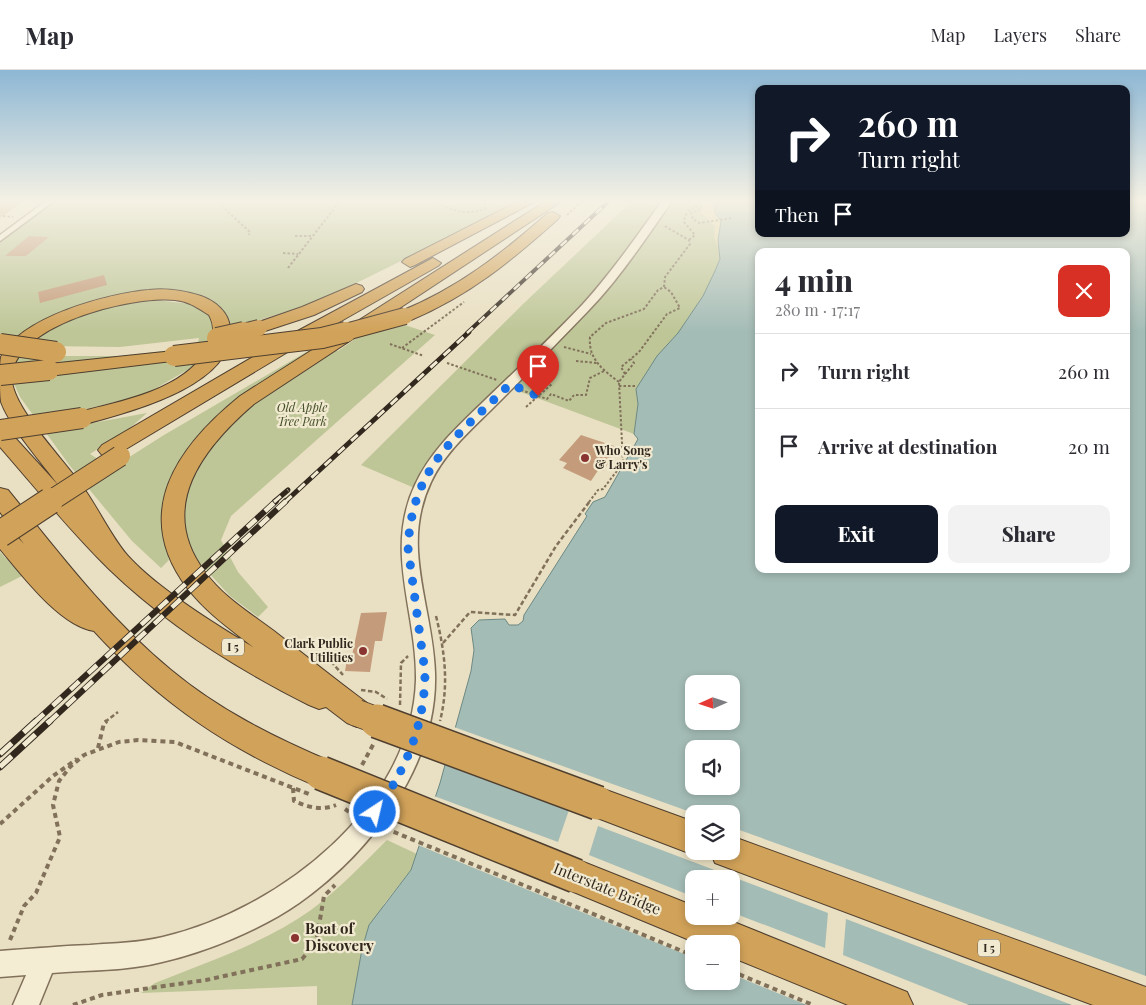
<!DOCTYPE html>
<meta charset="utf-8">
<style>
:root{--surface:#fff;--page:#f2f2f3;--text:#2b2b33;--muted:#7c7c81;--line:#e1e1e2;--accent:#111827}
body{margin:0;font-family:"Playfair Display",serif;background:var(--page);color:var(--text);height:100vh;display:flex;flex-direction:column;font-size:19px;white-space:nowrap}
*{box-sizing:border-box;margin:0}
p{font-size:16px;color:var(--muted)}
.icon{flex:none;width:28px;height:28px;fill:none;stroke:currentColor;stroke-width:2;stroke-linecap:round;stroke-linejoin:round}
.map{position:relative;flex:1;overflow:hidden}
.details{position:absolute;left:755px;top:178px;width:375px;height:325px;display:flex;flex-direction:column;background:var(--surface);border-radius:10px;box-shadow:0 2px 8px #0003}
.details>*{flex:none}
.banner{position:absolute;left:755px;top:15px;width:375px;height:152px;border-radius:10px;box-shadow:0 2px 8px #0003;background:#111827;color:#fff;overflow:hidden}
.needle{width:32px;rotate:267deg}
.buttons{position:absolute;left:685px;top:605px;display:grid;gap:10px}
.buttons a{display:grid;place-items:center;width:55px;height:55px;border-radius:10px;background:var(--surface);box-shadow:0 2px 8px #0003;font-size:25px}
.pin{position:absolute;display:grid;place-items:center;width:42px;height:42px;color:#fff;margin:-51px -21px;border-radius:50% 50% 50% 0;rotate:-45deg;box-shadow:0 0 5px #0007}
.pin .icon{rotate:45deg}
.me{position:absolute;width:55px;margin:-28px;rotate:35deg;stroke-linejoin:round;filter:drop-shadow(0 0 4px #0008)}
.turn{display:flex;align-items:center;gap:18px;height:105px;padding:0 20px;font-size:22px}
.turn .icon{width:65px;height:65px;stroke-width:2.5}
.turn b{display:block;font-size:35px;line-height:42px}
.then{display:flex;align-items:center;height:48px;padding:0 20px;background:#0003;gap:10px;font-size:19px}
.round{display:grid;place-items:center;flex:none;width:52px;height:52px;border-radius:10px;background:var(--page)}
.summary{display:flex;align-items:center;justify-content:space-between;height:85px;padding:0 20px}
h1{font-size:30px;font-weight:800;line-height:38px}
.action{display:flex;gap:10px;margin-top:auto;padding:10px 20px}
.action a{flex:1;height:58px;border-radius:10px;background:var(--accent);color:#fff;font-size:20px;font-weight:800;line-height:58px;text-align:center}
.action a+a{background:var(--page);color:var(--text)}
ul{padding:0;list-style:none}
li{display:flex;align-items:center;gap:15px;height:75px;padding:0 20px;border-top:1px solid var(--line)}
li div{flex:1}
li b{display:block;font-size:19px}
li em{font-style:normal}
header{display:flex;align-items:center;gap:30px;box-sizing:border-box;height:70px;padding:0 25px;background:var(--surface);border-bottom:1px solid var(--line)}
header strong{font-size:24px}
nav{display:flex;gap:28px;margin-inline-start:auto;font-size:18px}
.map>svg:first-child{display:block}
.green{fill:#bec697;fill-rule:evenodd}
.sand{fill:#e3d4a1}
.water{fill:#a4bcb6;stroke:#6c8983;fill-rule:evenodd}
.pier{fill:#e9dfc2;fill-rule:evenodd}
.building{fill:#c49c7b}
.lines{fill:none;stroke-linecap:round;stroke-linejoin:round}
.minor-casing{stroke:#81715b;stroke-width:3}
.tertiary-casing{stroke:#81715b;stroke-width:3}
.motorway-casing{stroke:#4f3f2f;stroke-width:2}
.path-far2{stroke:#81715b;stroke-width:2;stroke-dasharray:2.5 2;stroke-linecap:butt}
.path-far1{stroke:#81715b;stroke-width:2.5;stroke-dasharray:4.5 2.5;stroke-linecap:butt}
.path{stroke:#81715b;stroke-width:4;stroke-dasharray:5 4;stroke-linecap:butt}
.minor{fill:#f5ecd4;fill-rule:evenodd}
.tertiary{fill:#f5ecd4;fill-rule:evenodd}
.motorway{fill:#d1a259;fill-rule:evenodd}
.rail-far3-casing{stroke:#32281e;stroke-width:4}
.rail-far2-casing{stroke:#32281e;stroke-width:5}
.rail-far1-casing{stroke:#32281e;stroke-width:6}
.rail-casing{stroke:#32281e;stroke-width:7}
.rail-far3{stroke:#f1e9d0;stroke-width:2.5;stroke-dasharray:8;stroke-linecap:butt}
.rail-far2{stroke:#f1e9d0;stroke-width:3;stroke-dasharray:9;stroke-linecap:butt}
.rail-far1{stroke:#f1e9d0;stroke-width:4.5;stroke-dasharray:12;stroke-linecap:butt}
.rail{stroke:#f1e9d0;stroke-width:5;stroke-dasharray:16;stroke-linecap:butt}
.motorway-bridge-far3-casing{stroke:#4f3f2f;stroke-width:18;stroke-linecap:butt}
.motorway-bridge-far2-casing{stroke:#4f3f2f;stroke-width:22;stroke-linecap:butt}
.motorway-bridge-far1-casing{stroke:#4f3f2f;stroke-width:28;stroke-linecap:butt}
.motorway-bridge-casing{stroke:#4f3f2f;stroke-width:36;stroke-linecap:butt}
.path-bridge{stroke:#81715b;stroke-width:4;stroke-dasharray:5 4;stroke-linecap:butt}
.motorway-bridge-far3{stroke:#d1a259;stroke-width:16}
.motorway-bridge-far2{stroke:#d1a259;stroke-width:20}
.motorway-bridge-far1{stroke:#d1a259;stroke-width:26}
.motorway-bridge{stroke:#d1a259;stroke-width:33}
.route{stroke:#1a73e8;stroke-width:9;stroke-dasharray:0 16.2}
.poi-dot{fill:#8a3431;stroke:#f1e9d0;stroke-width:2}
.labels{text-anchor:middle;stroke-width:4.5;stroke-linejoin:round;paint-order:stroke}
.shield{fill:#f1e9d0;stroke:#6b6253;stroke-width:1}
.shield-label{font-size:11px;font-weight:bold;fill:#32281e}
.park-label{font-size:12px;font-style:italic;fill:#414d26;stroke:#f1e9d0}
.poi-label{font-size:12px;font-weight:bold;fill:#32281e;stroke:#f1e9d0;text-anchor:start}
.near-street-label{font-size:15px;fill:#32281e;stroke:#f1e9d0}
.near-poi-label{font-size:15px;font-weight:bold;fill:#32281e;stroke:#f1e9d0;text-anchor:start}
</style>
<header>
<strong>Map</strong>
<nav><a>Map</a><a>Layers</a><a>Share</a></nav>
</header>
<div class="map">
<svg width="1146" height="935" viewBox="0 0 1146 935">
<rect width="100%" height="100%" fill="#e9dfc2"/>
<path class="green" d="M 50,131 L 515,131 L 480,152 L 322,230 L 228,260 L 227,254 L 213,230 C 174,218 126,218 88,232 C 63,241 40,257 18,271 L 0,266 L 0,169 Z
M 632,131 L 715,131 L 720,188 L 715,201 L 703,226 L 678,263 L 657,286 L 636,319 L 638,334 L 634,364 L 507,317 L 461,361 L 419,420 L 361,395 L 522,235 Z
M 146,229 L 191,234 L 209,244 L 213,259 L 202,287 L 189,299 L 153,320 L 133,328 L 69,343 L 65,358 L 147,343 L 130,358 L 90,384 L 112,398 L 164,365 L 320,274 L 330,272 L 248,323 L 163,439 L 162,465 L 169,490 L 161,498 L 132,471 L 70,396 L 20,327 L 12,309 L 15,292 L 21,283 L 44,262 L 87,242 ZM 199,268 L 197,277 L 120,286 L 52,286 L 45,276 L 120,277 Z
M 405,255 L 435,265 L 231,446 L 221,470 L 238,502 L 268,537 L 258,547 L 230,526 L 198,491 L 184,460 L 183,434 L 202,383 L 234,347 L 334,280 L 338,281 L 358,267 Z
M 0,482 L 22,506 L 0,517 Z
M 387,770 L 417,784 L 411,800 L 384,834 L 356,915 L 352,935 L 317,935 L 317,916 L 141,923 L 155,913 C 207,892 265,873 311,840 C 339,819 362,795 387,770 Z"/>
<path class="sand" d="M 702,131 L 715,131 L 715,143 L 721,151 L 718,177 L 714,167 L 715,156 L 701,143 Z"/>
<path class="water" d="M 715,131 L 759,131 L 759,164 L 1126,164 L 1126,131 L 1146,131 L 1146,935 L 352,935 L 362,879 L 369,855 L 411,800 L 440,713 L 471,601 L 474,580 L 471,558 L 479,550 L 505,549 L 509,555 L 518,555 L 523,551 L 524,545 L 587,446 L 585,444 L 593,432 L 605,427 L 638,369 L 634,364 L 638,334 L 636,319 L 657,286 L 678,263 L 703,226 L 715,201 L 720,189 L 718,170 L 721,151 L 715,143 ZM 759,181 L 1126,181 L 1126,499 L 759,499 ZM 694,614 L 731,614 L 731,651 L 694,651 ZM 694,679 L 731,679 L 731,716 L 694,716 ZM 694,744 L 731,744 L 731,781 L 694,781 ZM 694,809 L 731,809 L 731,846 L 694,846 ZM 694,874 L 731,874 L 731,911 L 694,911 Z"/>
<path class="pier" d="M 454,657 L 696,744 L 694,744 L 694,781 L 731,781 L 731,757 L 1146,906 L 1146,935 L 1072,935 L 846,849 L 843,885 L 969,935 L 807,935 L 731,904 L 731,874 L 694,874 L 694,888 L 418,775 L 434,726 L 558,772 L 569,740 L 443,694 ZM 598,756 L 828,843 L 825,878 L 731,842 L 731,846 L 694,846 L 694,827 L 589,785 Z"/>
<path class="building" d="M 0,131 L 24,131 L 0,148 Z
M 29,166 L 49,167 L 26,186 L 5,186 Z
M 104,205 L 107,215 L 40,233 L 38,222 Z
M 581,365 L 617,377 L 609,387 L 612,388 L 603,401 L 599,399 L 591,411 L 563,398 L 567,393 L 559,390 Z
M 387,542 L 382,571 L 375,571 L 370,602 L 345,601 L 347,590 L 351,590 L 361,543 Z"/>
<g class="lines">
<defs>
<path id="minor" d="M 46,131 L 54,131 L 0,171 L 0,165 Z"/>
<path id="tertiary" d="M 662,131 L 672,131 C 646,168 620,208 588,241 C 557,273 526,305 495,336 C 471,360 445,382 431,412 C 400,477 433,536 435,603 C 438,695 371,782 299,833 C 262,859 206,882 162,892 C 127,901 88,900 52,903 L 39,935 L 13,935 L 26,905 L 0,907 L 0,881 C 30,879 60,876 90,875 C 115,873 139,873 163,867 C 278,840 412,737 416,610 C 417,542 384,481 415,415 C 430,382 456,358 482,333 C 516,300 551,268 583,234 C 612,202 637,166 662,131 Z"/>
<path id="motorway" d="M 519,131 L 536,131 L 415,195 L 410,197 L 402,192 L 405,189 Z
M 546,131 L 562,131 L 254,334 C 203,378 156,437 205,502 C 223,527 250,543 274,561 C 305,585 336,610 367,633 L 372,643 L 367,653 L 357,657 L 347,653 L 326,637 L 319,639 L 309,635 C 237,599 167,555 109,499 C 70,461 36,418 0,377 L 0,357 L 7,359 L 59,416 C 42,393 10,357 1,332 C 0,325 0,316 0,309 C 0,302 0,292 1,287 C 20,247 109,223 149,220 C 166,218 185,221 201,226 C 215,231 229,242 230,258 C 236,317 124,343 82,355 L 75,353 L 72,348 L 75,343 C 120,331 187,321 210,274 C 214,265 214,254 209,245 C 198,238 188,231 175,230 C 134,225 8,255 12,311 C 15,341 67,393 85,420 C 99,440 112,468 128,486 C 157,518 216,555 253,577 C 230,559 206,542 188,519 C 130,443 177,377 240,326 Z
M 553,142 L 560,146 L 558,149 C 511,191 470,225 411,250 L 399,250 L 396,246 L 399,242 C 458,218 500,185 548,143 Z
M 433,188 L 441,193 L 438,196 L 306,271 L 116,385 L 109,387 L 102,385 L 98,380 L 102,375 L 294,263 Z
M 356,214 L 362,216 L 364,219 L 362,222 L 314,245 L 259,263 L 253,262 L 250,258 L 253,254 L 302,237 Z
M 174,281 L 180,282 L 183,286 L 180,290 L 49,306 L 42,304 L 40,300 L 42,296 L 49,294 Z
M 0,418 L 8,420 C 59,483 108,548 171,600 C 219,640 275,668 332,692 L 336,703 L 332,714 L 321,718 C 231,681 160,633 94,561 C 60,556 22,505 0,479 L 0,454 L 8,457 L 24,474 L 0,442 Z
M 598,717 L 694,752 L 694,781 L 704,781 L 694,785 L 587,744 L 582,733 L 587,722 Z
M 731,766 L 1143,916 L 1146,917 L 1146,935 L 1093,935 L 715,793 L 710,781 L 731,781 Z
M 576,789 L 694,836 L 694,846 L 719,846 L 907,922 L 913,935 L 848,935 L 731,887 L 731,874 L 699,874 L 564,818 L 559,806 L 564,794 Z"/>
</defs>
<use href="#minor" class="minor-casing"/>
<use href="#tertiary" class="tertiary-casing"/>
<use href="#motorway" class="motorway-casing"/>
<path class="path-far2" d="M 220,131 L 227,141 L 250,162 L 249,165
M 433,131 C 454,140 462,146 485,139 L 485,131
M 567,145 L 582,131
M 3,146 L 13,147
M 295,166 L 312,166
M 689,170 L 695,165 L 684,152 C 685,142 691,137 701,136 L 701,139 L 691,143 L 693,149 L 699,153 L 733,148
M 283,183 L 298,184
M 288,198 L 340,131
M 390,274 L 424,286
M 564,277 L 591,284
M 402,278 L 464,232
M 576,291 L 597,293
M 447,293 L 497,310
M 625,304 L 634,293 L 631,289
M 619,312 C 603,300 588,289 590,267 L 606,253 L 644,239 L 658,220 L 664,217 L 665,207 L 690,174 L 689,170 L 663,155
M 619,316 L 637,316
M 521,320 L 547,329 L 551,324 L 569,331 L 574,325 L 586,325 L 590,308 L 604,301
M 526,337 L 553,313
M 589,432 L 598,420 L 603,419 L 623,393 L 619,312 L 625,304 L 621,297 L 639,282 L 667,244 L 680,238 L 671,222 L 664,217"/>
<path class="path-far1" d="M 436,546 C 445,582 449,615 440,651
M 443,573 L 470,542 L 515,545 L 556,476 L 590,431
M 327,579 L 327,587 L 343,605
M 361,620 L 376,622 L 387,629
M 400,635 L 401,593 L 408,586
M 105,652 L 118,642"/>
<path class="path" d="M 98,678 L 104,653 L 107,651
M 362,695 L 374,673
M 293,718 L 294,731 C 308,737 321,741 336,735
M 0,754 L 53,706 L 77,689
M 567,833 L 694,886
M 10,870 L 24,836 L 36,823 L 60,767 L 53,735 L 59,711 L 70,697 L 84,685 L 119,672 L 138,670 L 175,672 L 309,724
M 731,901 L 813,935
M 73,935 L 102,925 L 206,910 L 302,889 L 316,873 L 324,826 L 335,815"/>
<use href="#minor" class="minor"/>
<use href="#tertiary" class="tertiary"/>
<use href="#motorway" class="motorway"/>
<defs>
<path id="rail-far3" d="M 467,263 L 609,131"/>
<path id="rail-far2" d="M 274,432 L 288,420
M 285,432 L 469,262"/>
<path id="rail-far1" d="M 35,652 L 276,431
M 49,652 L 286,431"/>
<path id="rail" d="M 0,684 L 36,651
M 0,697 L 50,651"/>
</defs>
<use href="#rail-far3" class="rail-far3-casing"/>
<use href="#rail-far2" class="rail-far2-casing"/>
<use href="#rail-far1" class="rail-far1-casing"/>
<use href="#rail" class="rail-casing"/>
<use href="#rail-far3" class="rail-far3"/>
<use href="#rail-far2" class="rail-far2"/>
<use href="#rail-far1" class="rail-far1"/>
<use href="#rail" class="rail"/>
<defs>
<path id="motorway-bridge-far3" d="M 239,263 L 259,258
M 342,263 L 405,246"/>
<path id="motorway-bridge-far2" d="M 217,268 L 244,262
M 0,274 L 56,282
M 174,286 L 322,268 L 346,262
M 0,305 L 49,300
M 0,360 L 82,348
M 49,432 L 120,386"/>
<path id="motorway-bridge-far1" d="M 0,464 L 50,431
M 357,643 L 381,652"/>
<path id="motorway-bridge" d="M 377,651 L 598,733
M 321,703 L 576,806"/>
</defs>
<use href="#motorway-bridge-far3" class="motorway-bridge-far3-casing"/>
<use href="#motorway-bridge-far2" class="motorway-bridge-far2-casing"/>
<use href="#motorway-bridge-far1" class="motorway-bridge-far1-casing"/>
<use href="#motorway-bridge" class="motorway-bridge-casing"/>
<path class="path-bridge" d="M 345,739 L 355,746 L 567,833"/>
<use href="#motorway-bridge-far3" class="motorway-bridge-far3"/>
<use href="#motorway-bridge-far2" class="motorway-bridge-far2"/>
<use href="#motorway-bridge-far1" class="motorway-bridge-far1"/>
<use href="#motorway-bridge" class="motorway-bridge"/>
</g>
<linearGradient id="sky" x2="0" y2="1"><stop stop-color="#8db7d4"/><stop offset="0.5" stop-color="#f5f1e4"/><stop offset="1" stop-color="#f5f1e4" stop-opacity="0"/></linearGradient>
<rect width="1146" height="262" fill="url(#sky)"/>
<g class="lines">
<path class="route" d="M 375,742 C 406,701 425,654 425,602 L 408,478 C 412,395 456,368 510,314 L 538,326"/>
</g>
<g class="poi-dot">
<circle cx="585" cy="388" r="5"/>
<circle cx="363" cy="581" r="5"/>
<circle cx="295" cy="868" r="5"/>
</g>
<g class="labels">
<g class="shield">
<rect x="222" y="568.5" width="22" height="17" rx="4"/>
<rect x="978" y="869.5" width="22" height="17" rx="4"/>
</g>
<g class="shield-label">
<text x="233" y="581">I 5</text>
<text x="989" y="882">I 5</text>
</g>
<g class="park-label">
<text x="302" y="342">Old Apple<tspan x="302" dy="14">Tree Park</tspan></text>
</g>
<g class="poi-label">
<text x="595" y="385">Who Song<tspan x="595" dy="14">&amp; Larry's</tspan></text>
<text x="353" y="578" text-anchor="end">Clark Public<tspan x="353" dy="14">Utilities</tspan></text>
</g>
<g class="near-street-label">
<text transform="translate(607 819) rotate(22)" y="5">Interstate Bridge</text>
</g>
<g class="near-poi-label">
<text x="305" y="864">Boat of<tspan x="305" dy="17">Discovery</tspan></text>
</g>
</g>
</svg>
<div class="buttons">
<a><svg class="needle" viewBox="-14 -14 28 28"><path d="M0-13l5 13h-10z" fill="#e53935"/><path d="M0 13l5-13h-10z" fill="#7c7c81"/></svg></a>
<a><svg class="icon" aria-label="sound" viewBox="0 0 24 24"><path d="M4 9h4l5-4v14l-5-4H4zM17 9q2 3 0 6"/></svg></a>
<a><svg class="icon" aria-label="layers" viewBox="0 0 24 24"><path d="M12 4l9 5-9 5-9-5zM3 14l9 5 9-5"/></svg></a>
<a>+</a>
<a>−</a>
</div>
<div class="pin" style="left:538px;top:326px;background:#d93025"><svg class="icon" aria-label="arrive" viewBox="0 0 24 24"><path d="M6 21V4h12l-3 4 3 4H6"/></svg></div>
<svg class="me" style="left:375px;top:742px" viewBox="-20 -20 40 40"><circle r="17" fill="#1a73e8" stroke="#fff" stroke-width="3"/><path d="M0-11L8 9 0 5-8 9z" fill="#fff"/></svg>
<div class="banner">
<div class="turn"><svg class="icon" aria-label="right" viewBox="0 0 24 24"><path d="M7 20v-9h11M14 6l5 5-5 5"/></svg><div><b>260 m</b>Turn right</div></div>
<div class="then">Then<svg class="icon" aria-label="arrive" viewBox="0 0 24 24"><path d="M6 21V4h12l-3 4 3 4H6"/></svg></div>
</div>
<section class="details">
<div class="summary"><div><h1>4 min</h1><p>280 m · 17:17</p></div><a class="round" style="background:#d93025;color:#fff"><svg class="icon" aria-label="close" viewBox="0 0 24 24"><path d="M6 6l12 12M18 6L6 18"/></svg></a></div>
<ul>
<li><svg class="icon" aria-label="right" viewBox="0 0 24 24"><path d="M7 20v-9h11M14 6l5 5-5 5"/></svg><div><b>Turn right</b></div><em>260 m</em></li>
<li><svg class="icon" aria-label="arrive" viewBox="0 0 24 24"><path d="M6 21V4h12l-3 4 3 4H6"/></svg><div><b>Arrive at destination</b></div><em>20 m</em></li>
</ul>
<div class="action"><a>Exit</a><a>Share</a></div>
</section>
</div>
